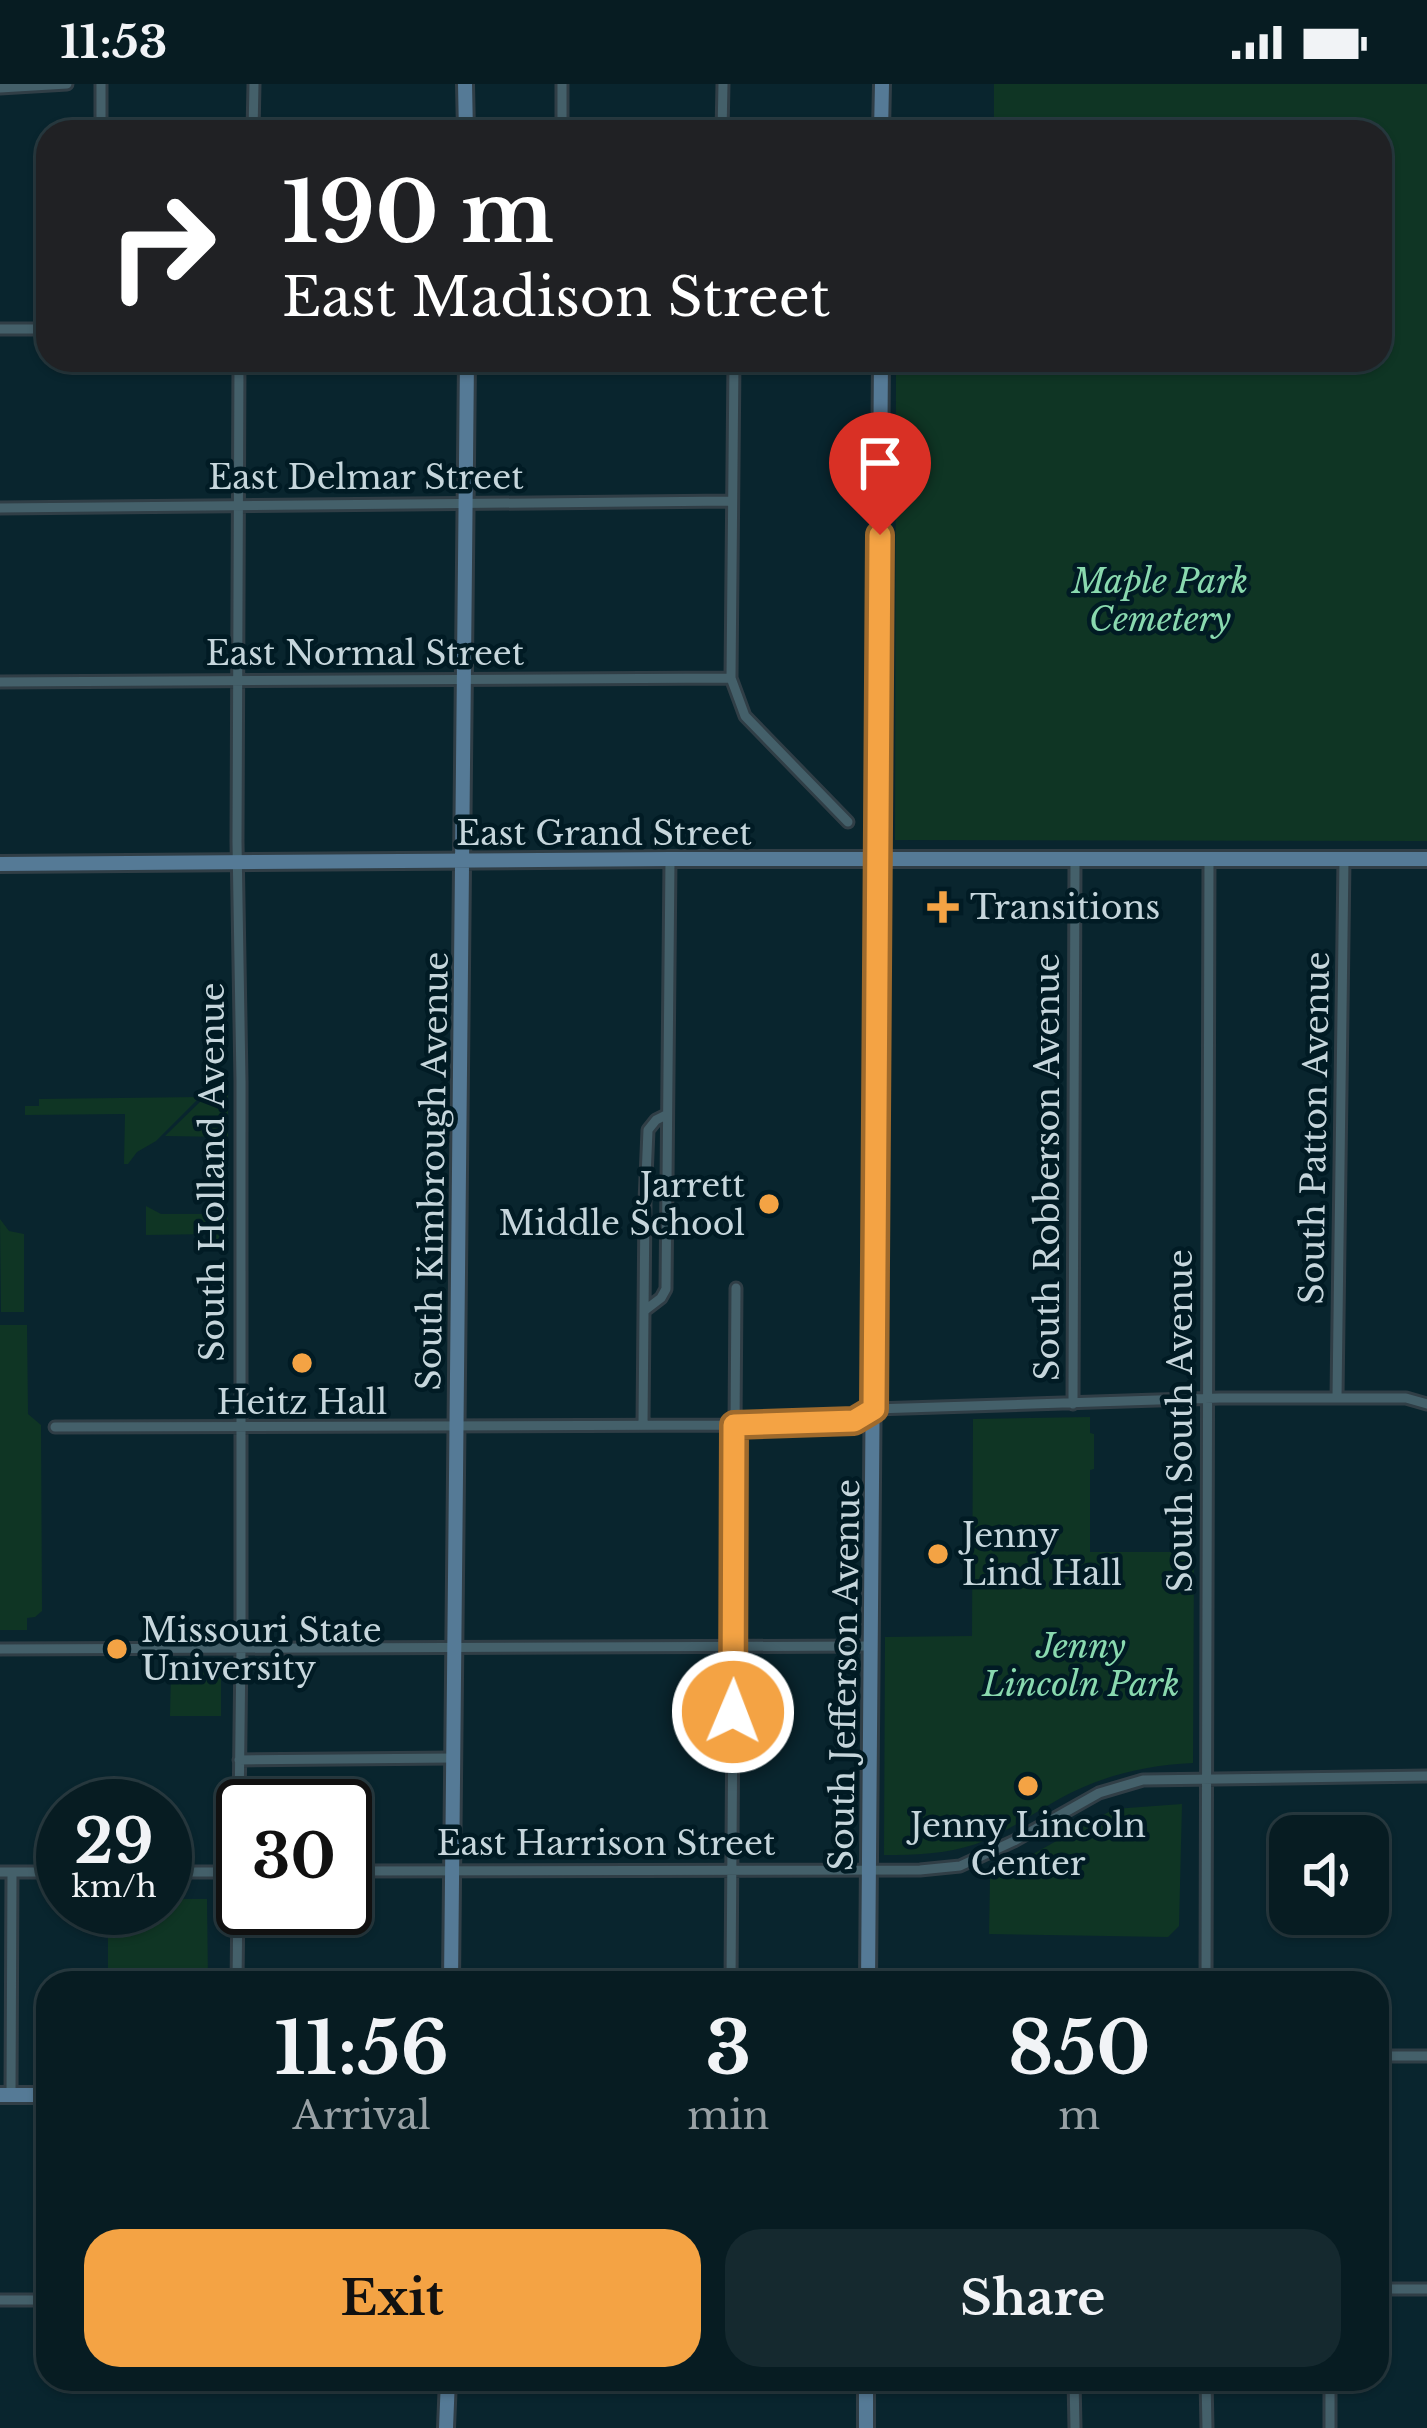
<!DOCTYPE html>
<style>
:root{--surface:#071c22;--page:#15292f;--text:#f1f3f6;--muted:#98a1a5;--line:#283a40;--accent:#f4a344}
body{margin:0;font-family:"Libre Baskerville",serif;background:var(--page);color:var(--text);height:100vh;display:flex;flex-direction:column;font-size:45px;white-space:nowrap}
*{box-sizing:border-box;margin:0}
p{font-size:39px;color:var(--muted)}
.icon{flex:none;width:66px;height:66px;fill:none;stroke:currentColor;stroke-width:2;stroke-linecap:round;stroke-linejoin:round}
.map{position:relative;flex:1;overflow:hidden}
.sheet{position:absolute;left:36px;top:1887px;width:1353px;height:420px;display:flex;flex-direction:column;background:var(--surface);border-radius:36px;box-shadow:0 3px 9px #0004,0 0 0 3px var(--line)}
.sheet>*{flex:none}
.top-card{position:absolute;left:36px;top:36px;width:1356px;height:252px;border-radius:36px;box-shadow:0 3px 9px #0004,0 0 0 3px var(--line);background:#202124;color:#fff;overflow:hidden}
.controls{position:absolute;left:1269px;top:1731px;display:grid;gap:24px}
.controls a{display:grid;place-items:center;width:120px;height:120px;border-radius:24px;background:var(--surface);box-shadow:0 3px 9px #0004,0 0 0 3px var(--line);font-size:60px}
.speed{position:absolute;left:36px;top:1695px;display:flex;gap:24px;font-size:60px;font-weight:700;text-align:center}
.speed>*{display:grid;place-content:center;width:156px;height:156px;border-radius:50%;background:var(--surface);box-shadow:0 3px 9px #0004,0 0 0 3px var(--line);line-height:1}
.speed small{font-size:30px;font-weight:400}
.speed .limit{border:6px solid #111;border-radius:18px;background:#fff;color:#111}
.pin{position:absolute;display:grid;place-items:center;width:102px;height:102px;color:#fff;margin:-123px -51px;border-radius:50% 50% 50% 0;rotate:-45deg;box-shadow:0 0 12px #0007}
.pin .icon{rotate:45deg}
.me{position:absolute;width:132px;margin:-66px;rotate:1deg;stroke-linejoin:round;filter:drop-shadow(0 0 9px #0008)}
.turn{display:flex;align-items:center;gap:42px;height:252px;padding:0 48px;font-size:54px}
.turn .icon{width:156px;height:156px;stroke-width:2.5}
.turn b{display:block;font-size:84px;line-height:102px}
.eta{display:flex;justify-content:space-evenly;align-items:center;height:204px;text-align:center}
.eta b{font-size:72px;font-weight:800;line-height:84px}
.primary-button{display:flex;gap:24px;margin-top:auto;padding:24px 48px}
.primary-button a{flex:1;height:138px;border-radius:36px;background:var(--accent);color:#111;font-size:48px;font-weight:800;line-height:138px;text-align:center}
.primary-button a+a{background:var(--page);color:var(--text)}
.status{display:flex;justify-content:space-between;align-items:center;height:84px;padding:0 60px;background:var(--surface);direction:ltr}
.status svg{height:33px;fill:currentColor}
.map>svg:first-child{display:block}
.green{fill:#0f3524}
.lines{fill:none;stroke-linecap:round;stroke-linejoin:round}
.street-casing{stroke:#303e46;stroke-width:15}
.secondary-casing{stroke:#303e46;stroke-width:20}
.street{stroke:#44606a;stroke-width:9}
.secondary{stroke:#557a96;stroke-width:14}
.route-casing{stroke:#9f6a2c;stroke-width:30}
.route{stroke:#f4a344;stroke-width:21}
.poi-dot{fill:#f4a344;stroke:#011b24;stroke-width:4.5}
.labels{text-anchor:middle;stroke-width:9;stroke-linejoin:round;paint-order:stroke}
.street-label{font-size:33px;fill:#c6d6dc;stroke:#011b24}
.park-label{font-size:33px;font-style:italic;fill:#89d9af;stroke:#011b24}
.poi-label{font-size:33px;fill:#c6d6dc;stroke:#011b24;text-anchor:start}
</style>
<div class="status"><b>11:53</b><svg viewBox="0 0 49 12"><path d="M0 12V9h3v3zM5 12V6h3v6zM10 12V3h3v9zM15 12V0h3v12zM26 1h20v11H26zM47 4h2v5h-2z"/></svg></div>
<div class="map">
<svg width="1427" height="2344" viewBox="0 0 1427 2344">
<rect width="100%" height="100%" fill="#09252e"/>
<path class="green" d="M 994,0 L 1427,0 L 1427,757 L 895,756 L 896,276 L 1380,276 L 1380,48 L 994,48 Z
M 223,1009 L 228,1009 L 228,1053 L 165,1052 L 204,1014 Z
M 200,1013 L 156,1057 L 137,1068 L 128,1080 L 124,1080 L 125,1030 L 25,1031 L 25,1022 L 39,1022 L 39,1015 Z
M 146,1122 L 161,1130 L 228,1130 L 227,1156 L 214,1158 L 212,1150 L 146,1151 Z
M 0,1135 L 9,1147 L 24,1150 L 24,1228 L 1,1228 Z
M 0,1241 L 27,1241 L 28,1330 L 41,1341 L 42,1527 L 35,1533 L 27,1534 L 27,1546 L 0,1546 Z
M 1090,1333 L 1090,1349 L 1094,1350 L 1094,1385 L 1090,1386 L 1090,1468 L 1194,1468 L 1193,1679 C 1145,1681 1101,1692 1059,1715 C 1032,1730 1006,1749 976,1760 C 946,1770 915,1771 884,1771 L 885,1553 L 972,1552 L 973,1335 Z
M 174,1585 L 219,1585 L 221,1588 L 221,1632 L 170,1632 L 171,1588 Z
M 1182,1720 L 1179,1842 L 1168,1853 L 989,1850 L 990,1794 L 1114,1725 Z
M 165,1815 L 207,1815 L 208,1899 L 108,1899 L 108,1824 L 165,1824 Z"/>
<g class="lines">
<defs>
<path id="street" d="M 101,0 L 101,48
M 562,0 L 562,48
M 0,4 L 67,0
M 253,48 L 254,0
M 722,48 L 723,0
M 0,245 L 48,245
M 734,276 L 731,594 L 745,632 L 848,738
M 0,424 L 732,417
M 0,598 L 731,594
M 644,1227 L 661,1214 L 666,1205 L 670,775
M 1337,1313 L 1344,775
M 1073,1320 L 1075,775
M 643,1341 L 645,1117 L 648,1046 L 656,1036 L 666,1031
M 55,1343 L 734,1341 L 854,1337 L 874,1325 L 1220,1314 L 1406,1314 L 1427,1320
M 0,1565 L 872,1562
M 239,1676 L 453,1674
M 345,1787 L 920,1786 L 960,1782 L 1014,1757 L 1099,1709 L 1143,1696 L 1427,1692
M 0,1788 L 63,1788
M 165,1788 L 243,1788
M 237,1899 L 241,1563 L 241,997 L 237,758 L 239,276
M 731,1899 L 736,1204
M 1206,1899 L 1209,775
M 1377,1972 L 1427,1972
M 11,2011 L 12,1788
M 1377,2205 L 1427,2205
M 0,2216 L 48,2216
M 1074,2295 L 1075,2344
M 1206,2295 L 1207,2344
M 1330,2295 L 1330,2344"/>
<path id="secondary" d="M 465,0 L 466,48
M 881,48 L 882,0
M 0,780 L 670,775 L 1427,775
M 451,1899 L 467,276
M 868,1899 L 881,276
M 0,2011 L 48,2011
M 866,2295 L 866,2344
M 446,2344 L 448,2295"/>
</defs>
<use href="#street" class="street-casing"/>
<use href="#secondary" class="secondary-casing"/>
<use href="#street" class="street"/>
<use href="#secondary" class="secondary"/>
</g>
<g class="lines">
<defs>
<path id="route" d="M 733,1628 L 734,1341 L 854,1337 L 874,1325 L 880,451"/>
</defs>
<use href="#route" class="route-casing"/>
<use href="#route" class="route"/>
</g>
<g class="poi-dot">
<path d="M937 805h12v12h12v12h-12v12h-12v-12h-12v-12h12z"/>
<circle cx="769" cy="1120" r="12"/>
<circle cx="302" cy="1279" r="12"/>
<circle cx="938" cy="1470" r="12"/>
<circle cx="117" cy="1565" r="12"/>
<circle cx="1028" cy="1702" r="12"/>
</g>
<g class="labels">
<g class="street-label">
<text x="366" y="405">East Delmar Street</text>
<text x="365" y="581">East Normal Street</text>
<text x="604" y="761">East Grand Street</text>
<text transform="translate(1314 1044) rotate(-89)" y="12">South Patton Avenue</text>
<text transform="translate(1047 1083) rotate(-90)" y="12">South Robberson Avenue</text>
<text transform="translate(432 1087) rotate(-89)" y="12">South Kimbrough Avenue</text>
<text transform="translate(212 1088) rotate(-90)" y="12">South Holland Avenue</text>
<text transform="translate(1180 1337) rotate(-90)" y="12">South South Avenue</text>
<text transform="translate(844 1591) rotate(-89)" y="12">South Jefferson Avenue</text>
<text x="606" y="1771">East Harrison Street</text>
</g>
<g class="park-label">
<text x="1160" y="509">Maple Park<tspan x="1160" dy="38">Cemetery</tspan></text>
<text x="1081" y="1574">Jenny<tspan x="1081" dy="38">Lincoln Park</tspan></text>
</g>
<g class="poi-label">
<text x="970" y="835">Transitions</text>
<text x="745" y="1113" text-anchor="end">Jarrett<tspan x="745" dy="38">Middle School</tspan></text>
<text x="302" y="1330" text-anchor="middle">Heitz Hall</text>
<text x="962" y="1463">Jenny<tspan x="962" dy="38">Lind Hall</tspan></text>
<text x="141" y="1558">Missouri State<tspan x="141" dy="38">University</tspan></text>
<text x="1028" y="1753" text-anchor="middle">Jenny Lincoln<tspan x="1028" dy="38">Center</tspan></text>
</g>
</g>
</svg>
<div class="controls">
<a><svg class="icon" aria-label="sound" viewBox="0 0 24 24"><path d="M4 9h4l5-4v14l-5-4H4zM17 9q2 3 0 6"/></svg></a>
</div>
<div class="speed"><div>29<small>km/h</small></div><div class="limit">30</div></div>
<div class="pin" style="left:880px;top:451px;background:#d93025"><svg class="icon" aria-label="arrive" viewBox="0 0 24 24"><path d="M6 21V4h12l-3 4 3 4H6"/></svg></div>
<svg class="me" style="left:733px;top:1628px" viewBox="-20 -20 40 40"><circle r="17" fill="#f4a344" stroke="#fff" stroke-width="3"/><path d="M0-11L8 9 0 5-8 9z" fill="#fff"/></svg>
<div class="top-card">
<div class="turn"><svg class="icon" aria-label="right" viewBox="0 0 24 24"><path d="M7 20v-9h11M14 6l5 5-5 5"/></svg><div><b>190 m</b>East Madison Street</div></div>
</div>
<section class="sheet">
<div class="eta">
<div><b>11:56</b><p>Arrival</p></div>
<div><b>3</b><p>min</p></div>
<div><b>850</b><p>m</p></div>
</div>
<div class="primary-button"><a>Exit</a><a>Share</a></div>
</section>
</div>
